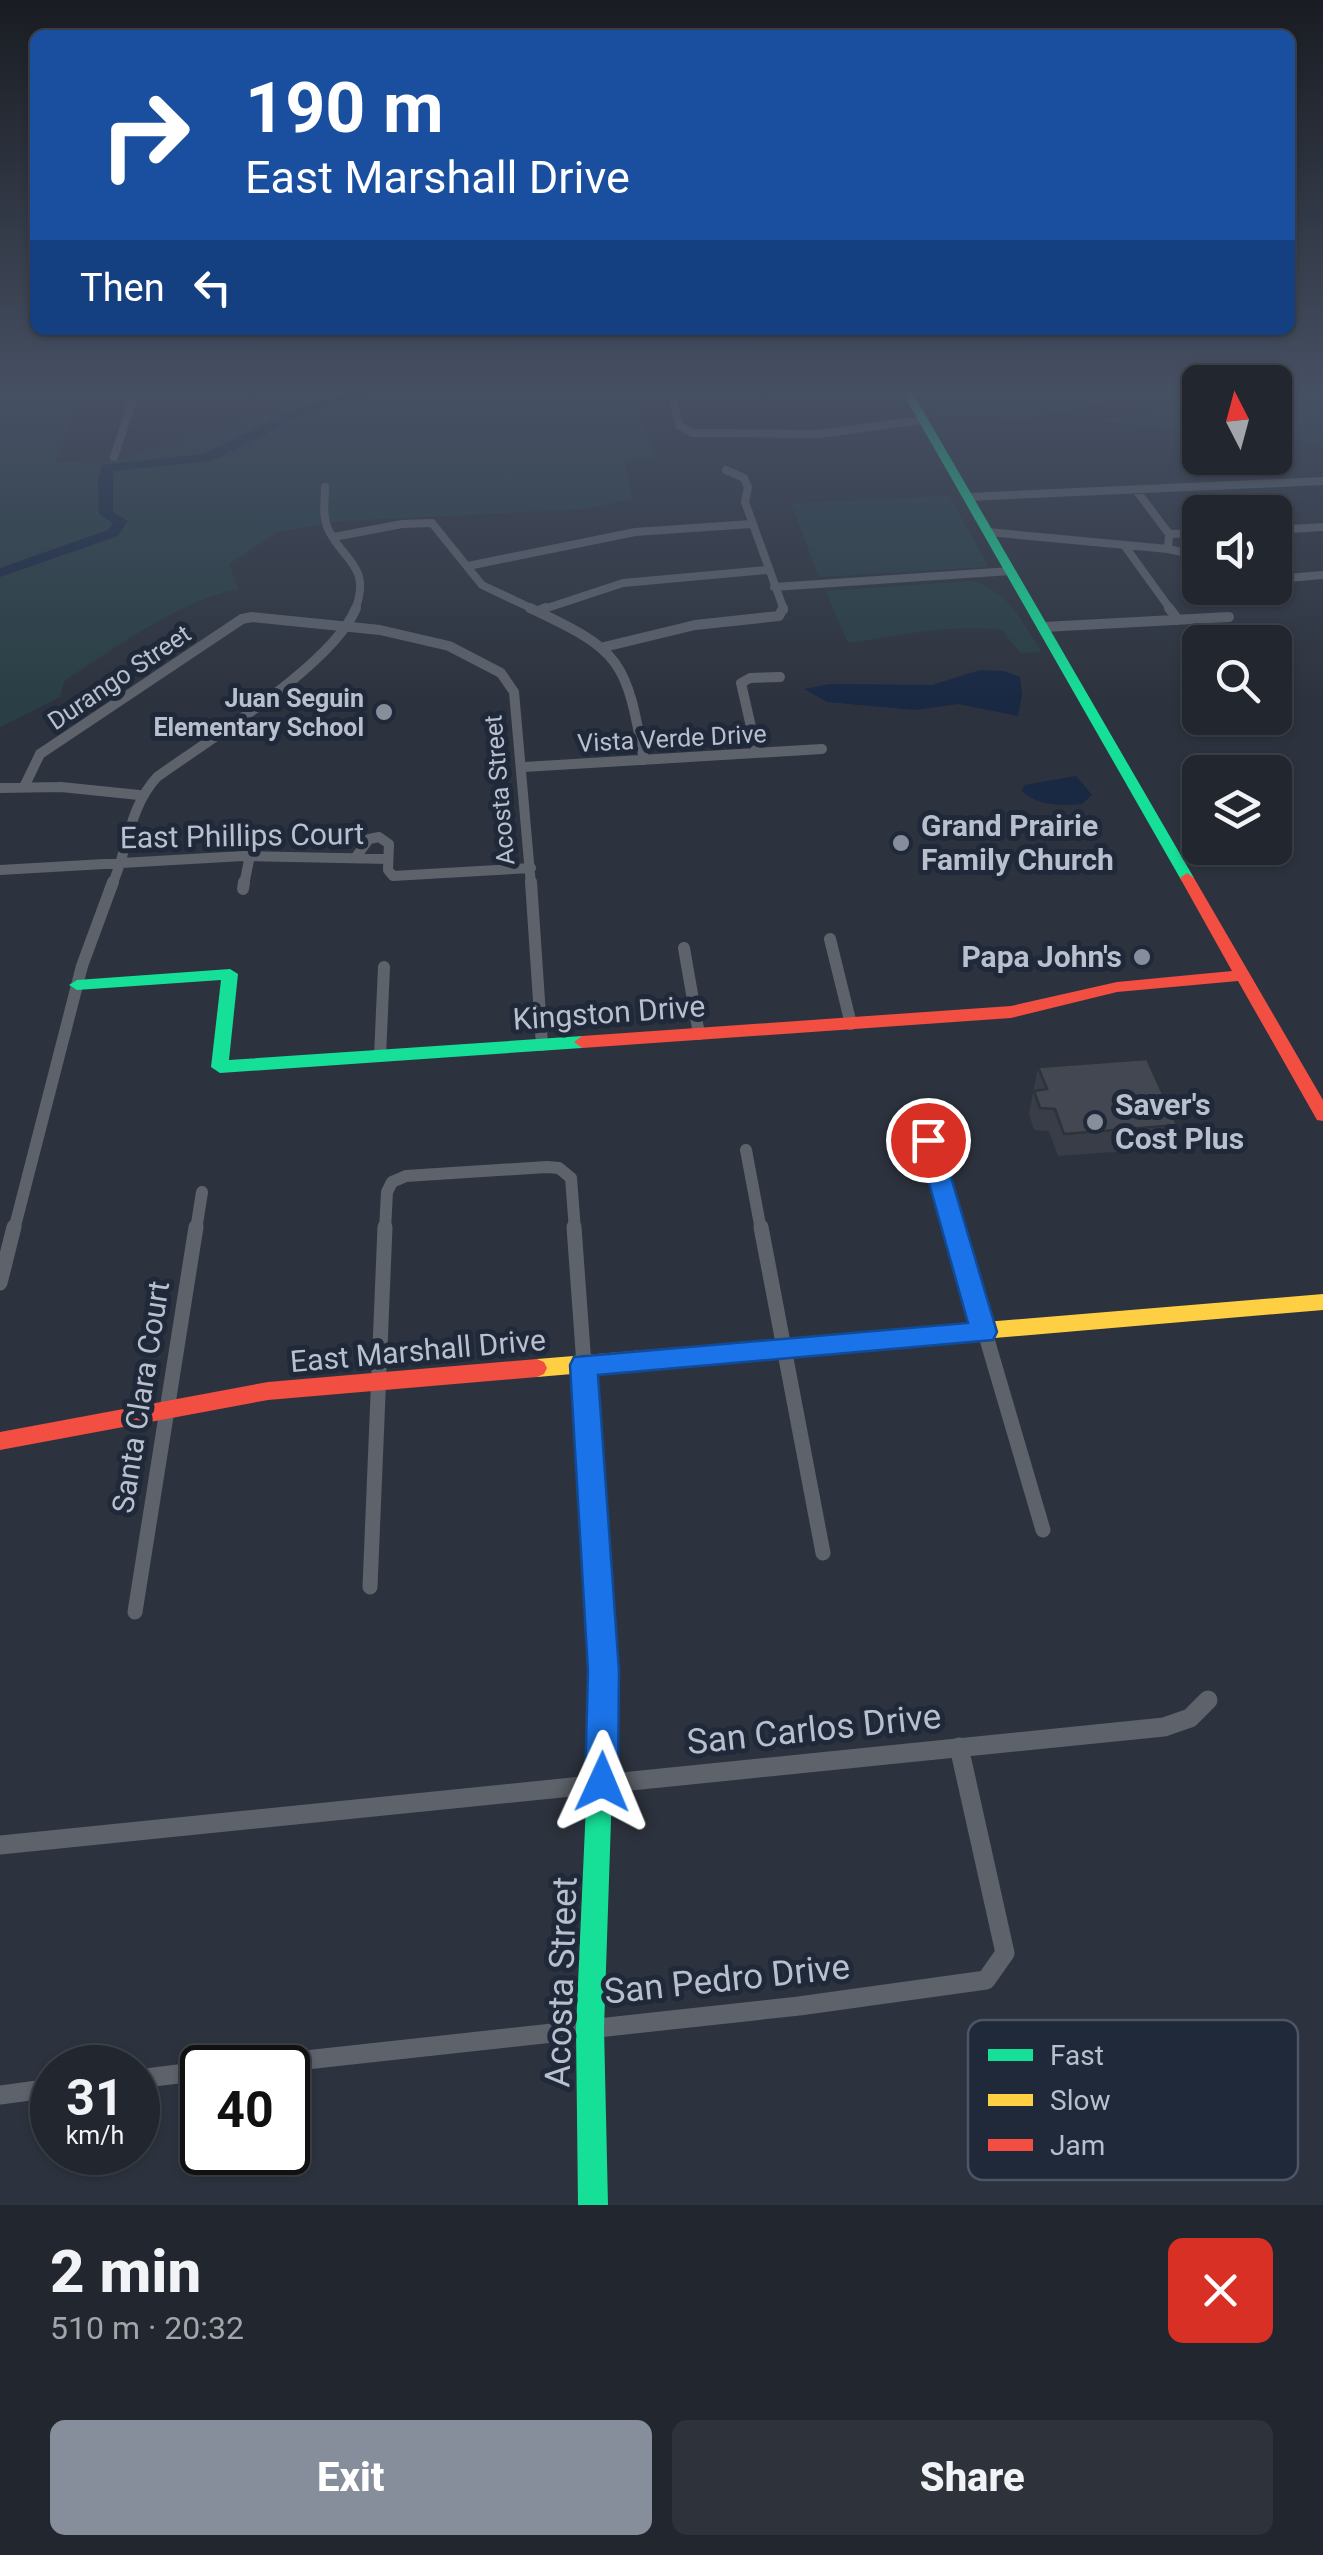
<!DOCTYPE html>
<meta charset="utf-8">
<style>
:root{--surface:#22262e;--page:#2e323a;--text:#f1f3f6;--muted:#a2a5aa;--line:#3f434a;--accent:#878e9b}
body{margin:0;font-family:Roboto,sans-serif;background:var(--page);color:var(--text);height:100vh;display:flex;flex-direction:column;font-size:38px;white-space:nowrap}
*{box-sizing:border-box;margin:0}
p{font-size:32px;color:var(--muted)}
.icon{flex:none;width:55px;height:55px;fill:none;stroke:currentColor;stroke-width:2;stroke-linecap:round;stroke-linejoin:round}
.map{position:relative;height:2205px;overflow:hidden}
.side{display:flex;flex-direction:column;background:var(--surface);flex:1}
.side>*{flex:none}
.top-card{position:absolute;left:30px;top:30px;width:1265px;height:305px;border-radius:15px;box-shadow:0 2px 8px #0004,0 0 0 2px var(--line);background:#1a4fa0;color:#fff;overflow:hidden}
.needle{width:65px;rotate:354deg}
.tools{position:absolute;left:1182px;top:365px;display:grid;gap:20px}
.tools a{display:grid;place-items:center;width:110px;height:110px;border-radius:15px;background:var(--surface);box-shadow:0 2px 8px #0004,0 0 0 2px var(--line);font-size:50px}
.speed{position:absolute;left:30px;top:2045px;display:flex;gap:20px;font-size:50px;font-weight:700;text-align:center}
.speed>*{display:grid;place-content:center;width:130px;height:130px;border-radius:50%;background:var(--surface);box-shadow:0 2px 8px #0004,0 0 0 2px var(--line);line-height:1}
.speed small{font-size:25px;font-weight:400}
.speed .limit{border:5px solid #111;border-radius:15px;background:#fff;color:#111}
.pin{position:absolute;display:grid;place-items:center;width:85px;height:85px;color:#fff;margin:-42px;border:5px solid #fff;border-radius:50%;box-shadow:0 2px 10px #0007}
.me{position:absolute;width:110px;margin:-55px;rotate:1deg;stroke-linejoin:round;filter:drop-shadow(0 0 8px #0008)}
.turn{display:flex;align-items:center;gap:35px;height:210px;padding:0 50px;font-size:45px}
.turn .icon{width:130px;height:130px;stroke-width:2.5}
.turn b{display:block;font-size:70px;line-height:85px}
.then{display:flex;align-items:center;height:95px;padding:0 50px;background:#0003;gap:20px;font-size:38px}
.round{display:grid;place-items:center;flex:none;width:105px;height:105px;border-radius:15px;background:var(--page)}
.overview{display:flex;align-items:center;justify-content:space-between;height:170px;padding:0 50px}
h1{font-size:60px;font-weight:800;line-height:75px}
.primary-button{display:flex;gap:20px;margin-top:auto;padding:20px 50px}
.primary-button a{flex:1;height:115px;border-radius:15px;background:var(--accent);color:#fff;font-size:40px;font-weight:800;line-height:115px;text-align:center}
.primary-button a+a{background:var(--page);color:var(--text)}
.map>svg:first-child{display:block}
.green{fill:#293f45}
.water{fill:#192843}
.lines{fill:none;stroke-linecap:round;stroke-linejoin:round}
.river{fill:#192843;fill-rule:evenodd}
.street-far4{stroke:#5d626b;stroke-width:8}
.street-far3{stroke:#5d626b;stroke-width:10}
.street-far2{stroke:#5d626b;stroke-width:12}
.street-far1{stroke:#5d626b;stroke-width:15}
.street{stroke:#5d626b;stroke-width:19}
.fast{fill:#16e098;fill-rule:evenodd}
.slow{fill:#ffcf43;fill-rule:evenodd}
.jam{fill:#f24e42;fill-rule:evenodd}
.wall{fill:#393d47}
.building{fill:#424752;stroke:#2e3239;stroke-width:2.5}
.route{fill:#1a73e8;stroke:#114b97;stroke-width:2.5}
.poi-dot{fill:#878e9b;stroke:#1f293a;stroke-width:4}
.labels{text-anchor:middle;stroke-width:10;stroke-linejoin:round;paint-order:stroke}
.far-street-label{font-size:25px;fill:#b8bfcd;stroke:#1f293a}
.far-poi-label{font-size:25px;font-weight:bold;fill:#b8bfcd;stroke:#1f293a;text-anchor:end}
.poi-label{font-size:30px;font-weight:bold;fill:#b8bfcd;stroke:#1f293a;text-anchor:start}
.street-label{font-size:30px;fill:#b8bfcd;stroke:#1f293a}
.near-street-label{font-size:35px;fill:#b8bfcd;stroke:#1f293a}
.key{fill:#1f293a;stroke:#4d5666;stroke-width:2.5}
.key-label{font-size:28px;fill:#b8bfcd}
</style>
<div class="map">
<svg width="1323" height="2205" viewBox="0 0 1323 2205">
<rect width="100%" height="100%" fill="#2d333e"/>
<path class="green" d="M 0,390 L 83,393 L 55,462 L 80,462 L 80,465 L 113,461 L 339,390 L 631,390 L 657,460 L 625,460 L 632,499 L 584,509 L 342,521 L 278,532 L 229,564 L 238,589 C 175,602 118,647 64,681 L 60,697 L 0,727 Z
M 921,390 L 1173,390 L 1024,418 L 936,415 Z
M 1275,390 L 1323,390 L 1323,443 L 1275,438 Z
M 1200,400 L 1200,431 L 1098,421 Z
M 949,496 L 989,567 L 819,577 L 791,504 Z
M 972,581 C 1008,590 1022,622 1042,652 L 1020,653 L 1002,630 C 951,623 898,636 848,643 L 825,591 Z"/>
<path class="water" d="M 980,670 L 1004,671 L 1020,677 L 1022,694 L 1018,716 L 958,704 L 915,710 L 827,702 L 804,689 L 830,684 L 932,685 Z
M 1076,776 L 1092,795 L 1082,804 C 1062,806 1037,806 1022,791 L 1024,785 Z"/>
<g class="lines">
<path class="river" d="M 370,390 L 395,390 L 317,409 L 211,461 L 113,471 L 113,512 L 128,521 L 118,536 L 0,577 L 0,568 L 108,530 L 113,523 L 99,514 L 98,480 L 102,465 L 203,454 L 309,403 Z"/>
<path class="street-far4" d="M 670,390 L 680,426 L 692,433 L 818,434 L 923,420
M 114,457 L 136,390
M 726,470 L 744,478 L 748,487 L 745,502 L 784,610
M 325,487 C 325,500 322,516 328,529 C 343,561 372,566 355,610
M 1136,490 L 1169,534 L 1168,549
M 968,497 L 1323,481
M 1275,530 L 1323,527
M 988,532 L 1168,549 L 1200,556
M 1169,534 L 1200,533
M 334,537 L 402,524 L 432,523 L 482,585 L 535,610
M 1124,545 L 1171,610
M 468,566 L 635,532 L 751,524
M 1275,579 L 1323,575
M 774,587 L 1011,571
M 541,610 L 623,583 L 768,570"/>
<path class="street-far3" d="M 530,608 C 622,651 626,660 644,760
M 1169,608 L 1178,620
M 541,610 L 546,608
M 1044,627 L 1229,617
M 604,647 L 695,625 L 779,616 L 783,608
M 757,753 L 741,683 L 750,678 L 780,677
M 524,767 L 822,749
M 24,787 L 40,754 L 242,619 L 252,617 L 380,630 L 449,646 L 501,673 L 514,692 L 531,885
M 0,788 L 61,787 L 139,795
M 356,857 L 369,839 L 379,837 L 389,844 L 388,870 L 393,876 L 531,868
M 0,870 L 243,856 L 388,859
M 112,885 C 129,847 128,809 157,777 C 208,740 334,664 356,608
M 244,885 L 250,855"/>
<path class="street-far2" d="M 531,882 L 542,1045
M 243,889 L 244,882
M 830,939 L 851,1024
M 684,948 L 699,1034
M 380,1056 L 384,967
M 929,1140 L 955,1230
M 746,1150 L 761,1230
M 14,1230 L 82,966 L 113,882
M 196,1230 L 202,1192
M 385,1230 L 387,1192 L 392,1182 L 406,1176 L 547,1167 L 559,1168 L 571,1178 L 575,1230"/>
<path class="street-far1" d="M 574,1227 L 584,1365
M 761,1227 L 823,1553
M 954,1227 L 1043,1530
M 0,1283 L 14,1227
M 370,1587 L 385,1227
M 135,1612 L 196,1227"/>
<path class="street" d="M 0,1845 L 1164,1727 L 1190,1718 L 1208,1700
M 232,2068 L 799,2006 L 986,1980 L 1005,1953 L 959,1747
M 138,2079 L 202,2071
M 0,2095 L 52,2088"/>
<path class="fast" d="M 901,390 L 911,390 L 1194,878 L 1192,881 L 1182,881 L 1180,878 Z
M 230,969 L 238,974 L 229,1060 L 582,1036 L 590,1042 L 582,1048 L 220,1073 L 211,1067 L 221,980 L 77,990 L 69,985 L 77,980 Z
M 584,1356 L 591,1359 L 594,1365 L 616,1671 L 604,2028 L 608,2205 L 578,2205 L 576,2028 L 592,1671 L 574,1365 L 577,1359 Z"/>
<path class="slow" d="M 1323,1294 L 1323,1310 L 537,1377 L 530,1374 L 527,1368 L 530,1362 L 537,1359 Z"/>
<path class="jam" d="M 1187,873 L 1194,878 L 1323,1100 L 1323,1121 L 1317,1120 L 1238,981 L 1117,992 L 1011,1018 L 582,1048 L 574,1042 L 582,1036 L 1011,1006 L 1117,982 L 1232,971 L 1180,878 Z
M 537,1359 L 544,1362 L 547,1368 L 544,1374 L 537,1377 L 268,1400 L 0,1450 L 0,1432 L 268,1382 Z"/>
</g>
<path class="wall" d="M 1038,1067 L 1177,1125 L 1169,1148 L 1058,1156 L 1049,1131 L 1034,1130 L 1029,1114 Z"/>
<path class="building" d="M 1147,1059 L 1177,1125 L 1064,1134 L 1055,1109 L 1040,1108 L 1034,1091 L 1047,1089 L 1038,1067 Z"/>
<linearGradient id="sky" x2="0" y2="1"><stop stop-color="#191c22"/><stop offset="0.56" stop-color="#465063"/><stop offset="1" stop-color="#465063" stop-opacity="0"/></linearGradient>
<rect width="1323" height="699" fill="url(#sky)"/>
<path class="route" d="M 928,1131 L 940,1140 L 997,1332 L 993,1340 L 598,1375 L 619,1671 L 618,1782 L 613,1794 L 602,1799 L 590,1794 L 585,1782 L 588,1671 L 570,1365 L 574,1357 L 968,1323 L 917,1140 Z"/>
<g class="poi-dot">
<circle cx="384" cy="712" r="10"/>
<circle cx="901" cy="843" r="10"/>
<circle cx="1142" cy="957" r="10"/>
<circle cx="1095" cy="1122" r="10"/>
</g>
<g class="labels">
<g class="far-street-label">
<text transform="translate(119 677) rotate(-34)" y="9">Durango Street</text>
<text transform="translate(672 738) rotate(-3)" y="9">Vista Verde Drive</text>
<text transform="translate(499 790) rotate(-95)" y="9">Acosta Street</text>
</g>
<g class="far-poi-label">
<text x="364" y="707">Juan Seguin<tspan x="364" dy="29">Elementary School</tspan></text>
</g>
<g class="poi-label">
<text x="921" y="836">Grand Prairie<tspan x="921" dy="34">Family Church</tspan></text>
<text x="1122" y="967" text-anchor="end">Papa John's</text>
<text x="1115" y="1115">Saver's<tspan x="1115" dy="34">Cost Plus</tspan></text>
</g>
<g class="street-label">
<text transform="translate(242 836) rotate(-1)" y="10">East Phillips Court</text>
<text transform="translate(609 1013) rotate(-4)" y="10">Kingston Drive</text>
<text transform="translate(418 1351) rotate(-5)" y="10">East Marshall Drive</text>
<text transform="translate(141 1397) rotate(-81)" y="10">Santa Clara Court</text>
</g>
<g class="near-street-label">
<text transform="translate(814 1729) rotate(-6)" y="12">San Carlos Drive</text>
<text transform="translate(727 1979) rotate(-6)" y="12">San Pedro Drive</text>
<text transform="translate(561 1982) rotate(-88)" y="12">Acosta Street</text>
</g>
</g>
<rect x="968" y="2020" width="330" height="160" rx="15" class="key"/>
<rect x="988" y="2049" width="45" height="12" fill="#16e098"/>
<rect x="988" y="2094" width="45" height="12" fill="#ffcf43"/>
<rect x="988" y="2139" width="45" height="12" fill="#f24e42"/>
<g class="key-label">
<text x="1050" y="2065">Fast</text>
<text x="1050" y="2110">Slow</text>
<text x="1050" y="2155">Jam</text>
</g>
</svg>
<div class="tools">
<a><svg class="needle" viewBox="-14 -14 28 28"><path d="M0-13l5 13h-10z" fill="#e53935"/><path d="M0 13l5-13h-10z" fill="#a2a5aa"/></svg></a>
<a><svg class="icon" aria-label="sound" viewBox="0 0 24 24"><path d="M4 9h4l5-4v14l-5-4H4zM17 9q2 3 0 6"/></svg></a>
<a><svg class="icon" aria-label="search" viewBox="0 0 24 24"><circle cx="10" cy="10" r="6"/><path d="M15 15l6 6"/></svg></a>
<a><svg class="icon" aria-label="layers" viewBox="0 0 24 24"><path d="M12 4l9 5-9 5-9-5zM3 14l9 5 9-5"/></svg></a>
</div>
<div class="speed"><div>31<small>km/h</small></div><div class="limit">40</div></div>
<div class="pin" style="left:928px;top:1140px;background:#d93025"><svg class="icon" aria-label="arrive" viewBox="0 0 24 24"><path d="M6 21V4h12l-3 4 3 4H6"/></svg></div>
<svg class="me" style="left:602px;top:1782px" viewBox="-20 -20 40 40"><path d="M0-17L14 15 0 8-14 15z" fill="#1a73e8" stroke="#fff" stroke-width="4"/></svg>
<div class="top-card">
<div class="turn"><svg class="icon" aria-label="right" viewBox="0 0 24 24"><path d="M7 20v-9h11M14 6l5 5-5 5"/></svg><div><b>190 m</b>East Marshall Drive</div></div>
<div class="then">Then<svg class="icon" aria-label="left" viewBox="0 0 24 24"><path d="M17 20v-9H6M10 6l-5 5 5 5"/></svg></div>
</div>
</div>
<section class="side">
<div class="overview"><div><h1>2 min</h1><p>510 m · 20:32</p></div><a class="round" style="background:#d93025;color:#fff"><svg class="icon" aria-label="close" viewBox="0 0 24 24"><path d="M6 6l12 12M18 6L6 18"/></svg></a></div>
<div class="primary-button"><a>Exit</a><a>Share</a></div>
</section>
